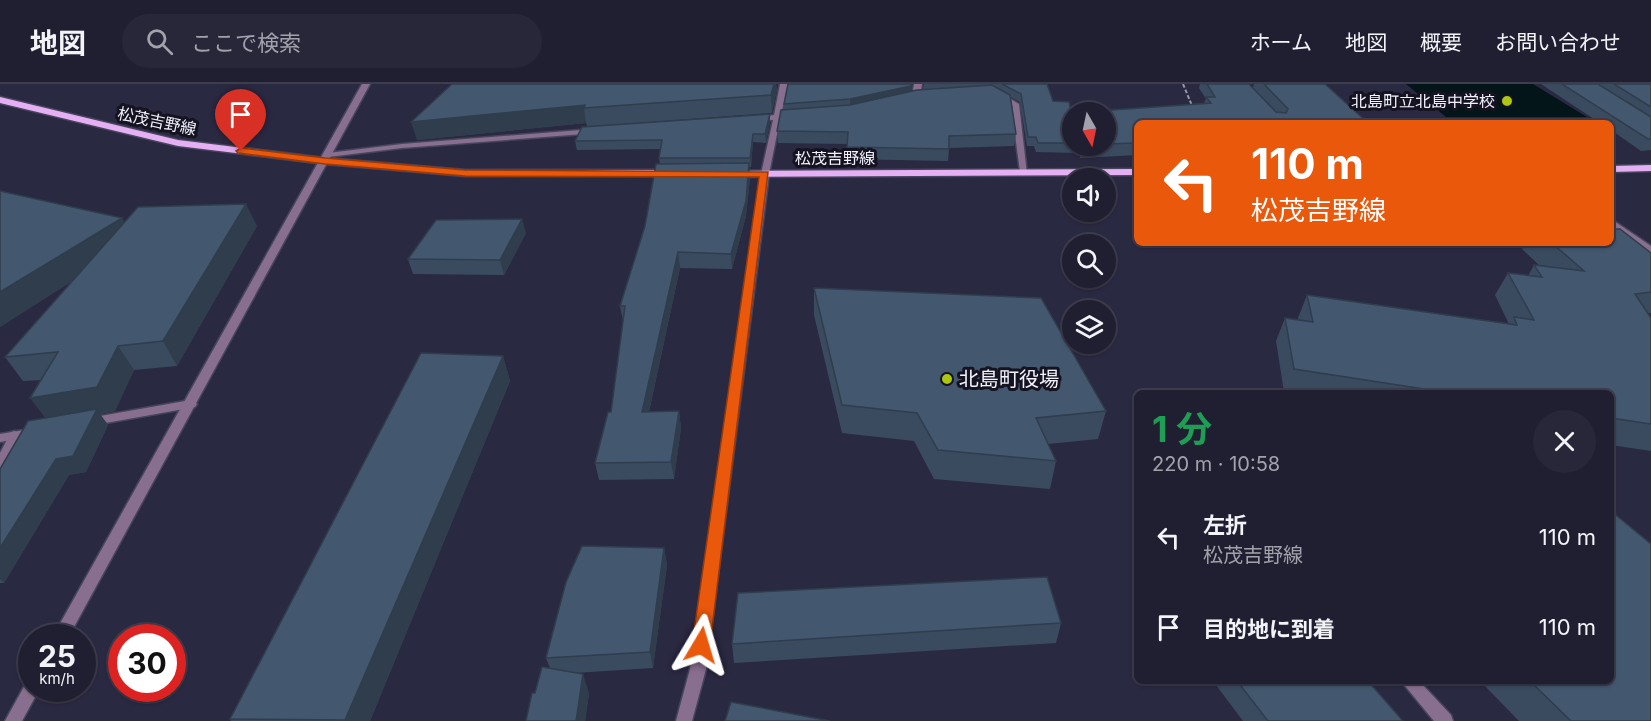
<!DOCTYPE html>
<html lang="ja">
<meta charset="utf-8">
<style>
:root{--surface:#201f32;--page:#28273a;--text:#f1f3f6;--muted:#a2a2ac;--line:#3d3d4d}
body{margin:0;font-family:Inter,"Noto Sans JP",sans-serif;background:var(--page);color:var(--text);height:100vh;display:flex;flex-direction:column;font-size:22px;white-space:nowrap}
*{box-sizing:border-box;margin:0}
p{font-size:20px;color:var(--muted)}
.icon{flex:none;width:33px;height:33px;fill:none;stroke:currentColor;stroke-width:2;stroke-linecap:round;stroke-linejoin:round}
.map{position:relative;flex:1;overflow:hidden}
.details{position:absolute;left:1134px;top:306px;width:480px;height:294px;display:flex;flex-direction:column;background:var(--surface);border-radius:9px;box-shadow:0 2px 4px #0004,0 0 0 2px var(--line)}
.details>*{flex:none}
.banner{position:absolute;left:1134px;top:36px;width:480px;height:126px;border-radius:9px;box-shadow:0 2px 4px #0004,0 0 0 2px var(--line);background:#ea580c;color:#fff;overflow:hidden}
.needle{width:39px;rotate:171deg}
.fabs{position:absolute;left:1062px;top:18px;display:grid;gap:12px}
.fabs a{display:grid;place-items:center;width:54px;height:54px;border-radius:50%;background:var(--surface);box-shadow:0 2px 4px #0004,0 0 0 2px var(--line);font-size:30px}
.speed{position:absolute;left:18px;top:540px;display:flex;gap:12px;font-size:30px;font-weight:700;text-align:center}
.speed>*{display:grid;place-content:center;width:78px;height:78px;border-radius:50%;background:var(--surface);box-shadow:0 2px 4px #0004,0 0 0 2px var(--line);line-height:1}
.speed small{font-size:15px;font-weight:400}
.speed .limit{border:9px solid #d22;background:#fff;color:#111}
.pin{position:absolute;display:grid;place-items:center;width:51px;height:51px;color:#fff;margin:-62px -26px;border-radius:50% 50% 50% 0;rotate:-45deg;box-shadow:0 0 6px #0007}
.pin .icon{rotate:45deg}
.me{position:absolute;width:66px;margin:-33px;rotate:7deg;stroke-linejoin:round;filter:drop-shadow(0 0 4px #0008)}
.turn{display:flex;align-items:center;gap:21px;height:126px;padding:0 18px;font-size:27px}
.turn .icon{width:78px;height:78px;stroke-width:2.5}
.turn b{display:block;font-size:42px;line-height:51px}
.round{display:grid;place-items:center;flex:none;width:63px;height:63px;border-radius:32px;background:var(--page)}
.head{display:flex;align-items:center;justify-content:space-between;height:102px;padding:0 18px}
h1{font-size:36px;font-weight:700;line-height:45px;color:#1e9e55}
ul{padding:0;list-style:none}
li{display:flex;align-items:center;gap:18px;height:90px;padding:0 18px}
li div{flex:1}
li b{display:block;font-size:22px}
li em{font-style:normal}
header{display:flex;align-items:center;gap:36px;box-sizing:border-box;height:84px;padding:0 30px;background:var(--surface);border-bottom:2px solid var(--line)}
header strong{font-size:28px}
nav{display:flex;gap:33px;margin-inline-start:auto;font-size:21px}
.search{width:420px;height:54px;background:var(--page);display:flex;align-items:center;gap:15px;box-sizing:border-box;padding:0 21px;border-radius:33px;color:var(--muted);font-size:22px}
.map>svg:first-child{display:block}
.water{fill:#04151a}
.lines{fill:none;stroke-linecap:round;stroke-linejoin:round}
.service-casing{stroke:#46455c;stroke-width:3}
.minor-casing{stroke:#46455c;stroke-width:3}
.tertiary-casing{stroke:#46455c;stroke-width:3}
.primary-casing{stroke:#46455c;stroke-width:3}
.path{stroke:#9796a9;stroke-width:2;stroke-dasharray:4 2;stroke-linecap:butt}
.service{fill:#886e8f;fill-rule:evenodd}
.minor{fill:#886e8f;fill-rule:evenodd}
.tertiary{fill:#886e8f;fill-rule:evenodd}
.primary{fill:#e5aff3;fill-rule:evenodd}
.wall{fill:#3a4b5f}
.shaded-wall{fill:#2f3d4d}
.building{fill:#43576e;stroke:#2f3d4d;stroke-width:1.5}
.route{fill:#ea580c;stroke:#983908;stroke-width:1.5}
.poi-dot{fill:#acc612;stroke:#14131f;stroke-width:2}
.labels{text-anchor:middle;stroke-width:6;stroke-linejoin:round;paint-order:stroke}
.far-poi-label{font-size:16px;fill:#f1f1ff;stroke:#14131f;text-anchor:end}
.far-street-label{font-size:16px;fill:#f1f1ff;stroke:#14131f}
.poi-label{font-size:20px;fill:#f1f1ff;stroke:#14131f;text-anchor:start}
</style>
<header>
<strong>地図</strong>
<div class="search"><svg class="icon" aria-label="search" viewBox="0 0 24 24"><circle cx="10" cy="10" r="6"/><path d="M15 15l6 6"/></svg>ここで検索</div>
<nav><a>ホーム</a><a>地図</a><a>概要</a><a>お問い合わせ</a></nav>
</header>
<div class="map">
<svg width="1651" height="637" viewBox="0 0 1651 637">
<rect width="100%" height="100%" fill="#2a2942"/>
<path class="water" d="M 1406,0 L 1533,0 L 1587,33 L 1446,33 Z"/>
<g class="lines">
<defs>
<path id="service" d="M 914,0 L 922,0 L 920,13 L 916,15 L 912,13 Z
M 15,347 L 21,351 L 5,385 L 0,387 L 0,369 L 11,348 Z"/>
<path id="minor" d="M 780,0 L 788,0 L 781,31 L 794,30 L 798,32 L 794,34 L 780,35 L 769,90 L 706,585 L 692,637 L 676,637 L 690,585 L 761,90 L 773,36 L 755,37 L 751,35 L 755,33 L 774,31 Z
M 995,9 L 1001,9 L 1019,20 L 1027,90 L 1020,88 L 1011,21 L 995,13 Z
M 594,45 L 597,45 L 597,49 L 402,64 L 328,73 L 324,71 L 328,69 L 402,60 Z
M 191,316 L 197,320 L 195,323 L 89,342 L 83,338 L 89,334 Z
M 36,344 L 42,348 L 40,351 L 0,358 L 0,350 Z
M 1401,597 L 1419,597 L 1451,631 L 1453,637 L 1434,637 Z"/>
<path id="tertiary" d="M 362,0 L 370,0 L 68,554 L 52,554 Z
M 1611,135 L 1651,162 L 1651,169 L 1611,142 Z
M 32,597 L 32,604 L 40,604 L 22,637 L 5,637 L 26,599 Z"/>
<path id="primary" d="M 0,13 L 178,56 L 325,74 L 465,86 L 674,86 L 679,89 L 674,92 L 465,92 L 325,80 L 178,62 L 0,19 Z
M 1651,81 L 1651,87 L 1611,88 L 1611,82 Z
M 1137,85 L 1137,91 L 731,93 L 726,90 L 731,87 Z"/>
</defs>
<use href="#service" class="service-casing"/>
<use href="#minor" class="minor-casing"/>
<use href="#tertiary" class="tertiary-casing"/>
<use href="#primary" class="primary-casing"/>
<path class="path" d="M 1183,0 L 1193,24"/>
<use href="#service" class="service"/>
<use href="#minor" class="minor"/>
<use href="#tertiary" class="tertiary"/>
<use href="#primary" class="primary"/>
</g>
<path class="wall" d="M 452,0 L 776,0 L 777,5 L 772,29 L 610,41 L 770,30 L 770,38 L 766,59 L 753,58 L 751,83 L 749,83 L 750,94 L 746,132 L 732,185 L 680,184 L 649,328 L 679,327 L 681,344 L 674,395 L 599,396 L 595,379 L 611,328 L 623,237 L 620,222 L 645,142 L 660,80 L 659,74 L 661,65 L 577,66 L 575,57 L 587,42 L 586,39 L 417,56 Z
M 913,0 L 911,7 L 923,6 L 924,0 L 1047,0 L 1053,17 L 1072,32 L 1072,62 L 1106,62 L 1106,28 L 1204,19 L 1206,15 L 1199,4 L 1200,0 L 1253,3 L 1254,0 L 1325,0 L 1368,39 L 1137,39 L 1137,71 L 1080,74 L 1080,62 L 1078,69 L 1036,68 L 1034,62 L 1027,62 L 1020,18 L 1011,13 L 1016,50 L 1014,62 L 949,64 L 948,77 L 847,75 L 847,60 L 778,59 L 777,47 L 784,25 L 784,20 Z
M 1541,0 L 1651,0 L 1651,66 L 1641,67 L 1611,46 L 1611,39 L 1600,39 Z
M 0,107 L 122,134 L 124,138 L 257,142 L 177,282 L 134,286 L 115,327 L 100,330 L 108,341 L 86,388 L 69,391 L 4,499 L 0,499 L 0,385 L 45,334 L 41,296 L 23,297 L 5,273 L 72,197 L 0,243 Z
M 526,149 L 504,191 L 413,190 L 408,175 Z
M 1312,159 L 1338,159 L 1338,160 Z
M 1526,159 L 1611,159 L 1651,169 L 1651,229 L 1648,229 L 1651,234 L 1651,367 L 1611,361 L 1611,309 L 1290,309 L 1284,308 L 1276,257 L 1285,234 L 1298,236 L 1298,234 L 1307,211 L 1509,240 L 1495,211 L 1508,189 L 1528,192 L 1534,181 L 1540,182 L 1522,165 Z
M 814,204 L 1106,327 L 1098,355 L 1048,360 L 1056,377 L 1050,405 L 934,395 L 914,357 L 842,349 L 814,231 Z
M 503,272 L 510,297 L 370,637 L 231,637 L 230,635 Z
M 664,464 L 667,481 L 653,584 L 574,589 L 589,609 L 585,637 L 526,637 L 535,609 L 550,584 L 546,574 Z
M 1061,539 L 1056,559 L 734,579 L 732,560 Z
M 1213,597 L 1368,597 L 1403,637 L 1243,637 Z
M 1480,597 L 1611,597 L 1651,637 L 1519,637 Z"/>
<path class="shaded-wall" d="M 774,0 L 776,0 L 777,5 L 772,29 L 771,11 Z
M 911,0 L 913,0 L 910,10 L 850,24 L 850,15 Z
M 585,21 L 584,24 L 586,39 L 417,56 L 411,38 Z
M 770,30 L 770,38 L 766,59 L 765,50 Z
M 753,50 L 753,58 L 751,83 L 750,74 Z
M 749,79 L 750,94 L 746,132 L 732,185 L 731,170 Z
M 246,120 L 257,142 L 177,282 L 163,257 Z
M 122,134 L 135,157 L 0,243 L 0,208 Z
M 522,135 L 526,149 L 504,191 L 500,176 Z
M 678,168 L 680,184 L 645,345 L 642,328 Z
M 118,262 L 134,286 L 115,327 L 100,330 L 108,341 L 86,388 L 69,391 L 4,499 L 0,495 L 0,464 L 56,375 L 49,339 L 30,314 Z
M 503,272 L 510,297 L 370,637 L 345,637 L 345,636 Z
M 679,327 L 681,344 L 674,395 L 671,378 Z
M 664,464 L 667,481 L 653,584 L 650,568 Z
M 583,590 L 589,609 L 585,637 L 576,637 Z"/>
<path class="building" d="M 452,0 L 774,0 L 771,11 L 584,24 L 585,21 L 411,38 Z
M 788,0 L 911,0 L 911,2 L 850,15 L 784,20 Z
M 1002,0 L 1047,0 L 1053,17 L 1069,18 L 1072,32 L 1072,59 L 1038,59 L 1036,53 L 1028,53 L 1021,10 Z
M 1207,0 L 1249,0 L 1276,28 L 1286,29 L 1288,25 L 1264,0 L 1325,0 L 1368,39 L 1137,39 L 1137,59 L 1106,60 L 1106,28 L 1083,28 L 1211,19 L 1206,13 L 1215,13 Z
M 1562,0 L 1598,0 L 1651,33 L 1651,55 L 1648,55 Z
M 1614,0 L 1651,0 L 1651,23 Z
M 992,1 L 1010,11 L 1016,50 L 949,52 L 949,65 L 847,63 L 848,48 L 777,47 L 781,26 L 850,21 L 917,6 Z
M 770,30 L 765,50 L 753,50 L 750,74 L 659,74 L 662,56 L 575,57 L 582,43 Z
M 749,79 L 746,117 L 731,170 L 678,168 L 642,328 L 679,327 L 671,378 L 595,379 L 608,328 L 611,328 L 625,222 L 620,222 L 645,142 L 656,80 Z
M 0,107 L 122,134 L 0,208 Z
M 246,120 L 163,257 L 118,262 L 97,303 L 30,314 L 58,268 L 5,273 L 138,123 Z
M 522,135 L 500,176 L 408,175 L 436,136 Z
M 1611,145 L 1620,145 L 1651,169 L 1651,208 L 1635,210 L 1651,234 L 1651,340 L 1611,334 L 1611,309 L 1450,309 L 1294,285 L 1285,234 L 1313,238 L 1307,211 L 1517,241 L 1514,233 L 1534,236 L 1508,189 L 1542,193 L 1534,181 L 1584,187 L 1552,159 L 1611,159 Z
M 814,204 L 1041,214 L 1106,327 L 1036,334 L 1056,377 L 938,366 L 917,329 L 842,321 Z
M 421,269 L 503,272 L 345,636 L 230,635 Z
M 97,325 L 73,372 L 56,375 L 0,464 L 0,385 L 28,337 Z
M 1611,427 L 1651,460 L 1651,637 L 1571,637 L 1530,597 L 1611,597 Z
M 582,462 L 664,464 L 650,568 L 546,574 L 566,498 Z
M 1047,493 L 1061,539 L 732,560 L 738,509 Z
M 542,583 L 583,590 L 576,637 L 526,637 L 532,609 L 535,609 Z
M 1237,597 L 1368,597 L 1403,637 L 1268,637 Z
M 731,618 L 830,637 L 725,637 Z"/>
<path class="route" d="M 241,64 L 325,74 L 465,86 L 768,88 L 710,561 L 707,567 L 701,569 L 695,567 L 692,561 L 759,93 L 465,92 L 325,80 L 238,69 L 236,67 Z"/>
<g class="poi-dot">
<circle cx="1507" cy="17" r="6"/>
<circle cx="947" cy="295" r="6"/>
</g>
<g class="labels">
<g class="far-poi-label">
<text x="1495" y="23">北島町立北島中学校</text>
</g>
<g class="far-street-label">
<text transform="translate(157 37) rotate(12)" y="6">松茂吉野線</text>
<text x="835" y="80">松茂吉野線</text>
</g>
<g class="poi-label">
<text x="959" y="302">北島町役場</text>
</g>
</g>
</svg>
<div class="fabs">
<a><svg class="needle" viewBox="-14 -14 28 28"><path d="M0-13l5 13h-10z" fill="#e53935"/><path d="M0 13l5-13h-10z" fill="#a2a2ac"/></svg></a>
<a><svg class="icon" aria-label="sound" viewBox="0 0 24 24"><path d="M4 9h4l5-4v14l-5-4H4zM17 9q2 3 0 6"/></svg></a>
<a><svg class="icon" aria-label="search" viewBox="0 0 24 24"><circle cx="10" cy="10" r="6"/><path d="M15 15l6 6"/></svg></a>
<a><svg class="icon" aria-label="layers" viewBox="0 0 24 24"><path d="M12 4l9 5-9 5-9-5zM3 14l9 5 9-5"/></svg></a>
</div>
<div class="speed"><div>25<small>km/h</small></div><div class="limit">30</div></div>
<div class="pin" style="left:241px;top:67px;background:#d93025"><svg class="icon" aria-label="arrive" viewBox="0 0 24 24"><path d="M6 21V4h12l-3 4 3 4H6"/></svg></div>
<svg class="me" style="left:701px;top:561px" viewBox="-20 -20 40 40"><path d="M0-17L14 15 0 8-14 15z" fill="#ea580c" stroke="#fff" stroke-width="4"/></svg>
<div class="banner">
<div class="turn"><svg class="icon" aria-label="left" viewBox="0 0 24 24"><path d="M17 20v-9H6M10 6l-5 5 5 5"/></svg><div><b>110 m</b>松茂吉野線</div></div>
</div>
<section class="details">
<div class="head"><div><h1>1 分</h1><p>220 m · 10:58</p></div><a class="round"><svg class="icon" aria-label="close" viewBox="0 0 24 24"><path d="M6 6l12 12M18 6L6 18"/></svg></a></div>
<ul>
<li><svg class="icon" aria-label="left" viewBox="0 0 24 24"><path d="M17 20v-9H6M10 6l-5 5 5 5"/></svg><div><b>左折</b><p>松茂吉野線</p></div><em>110 m</em></li>
<li><svg class="icon" aria-label="arrive" viewBox="0 0 24 24"><path d="M6 21V4h12l-3 4 3 4H6"/></svg><div><b>目的地に到着</b></div><em>110 m</em></li>
</ul>
</section>
</div>
